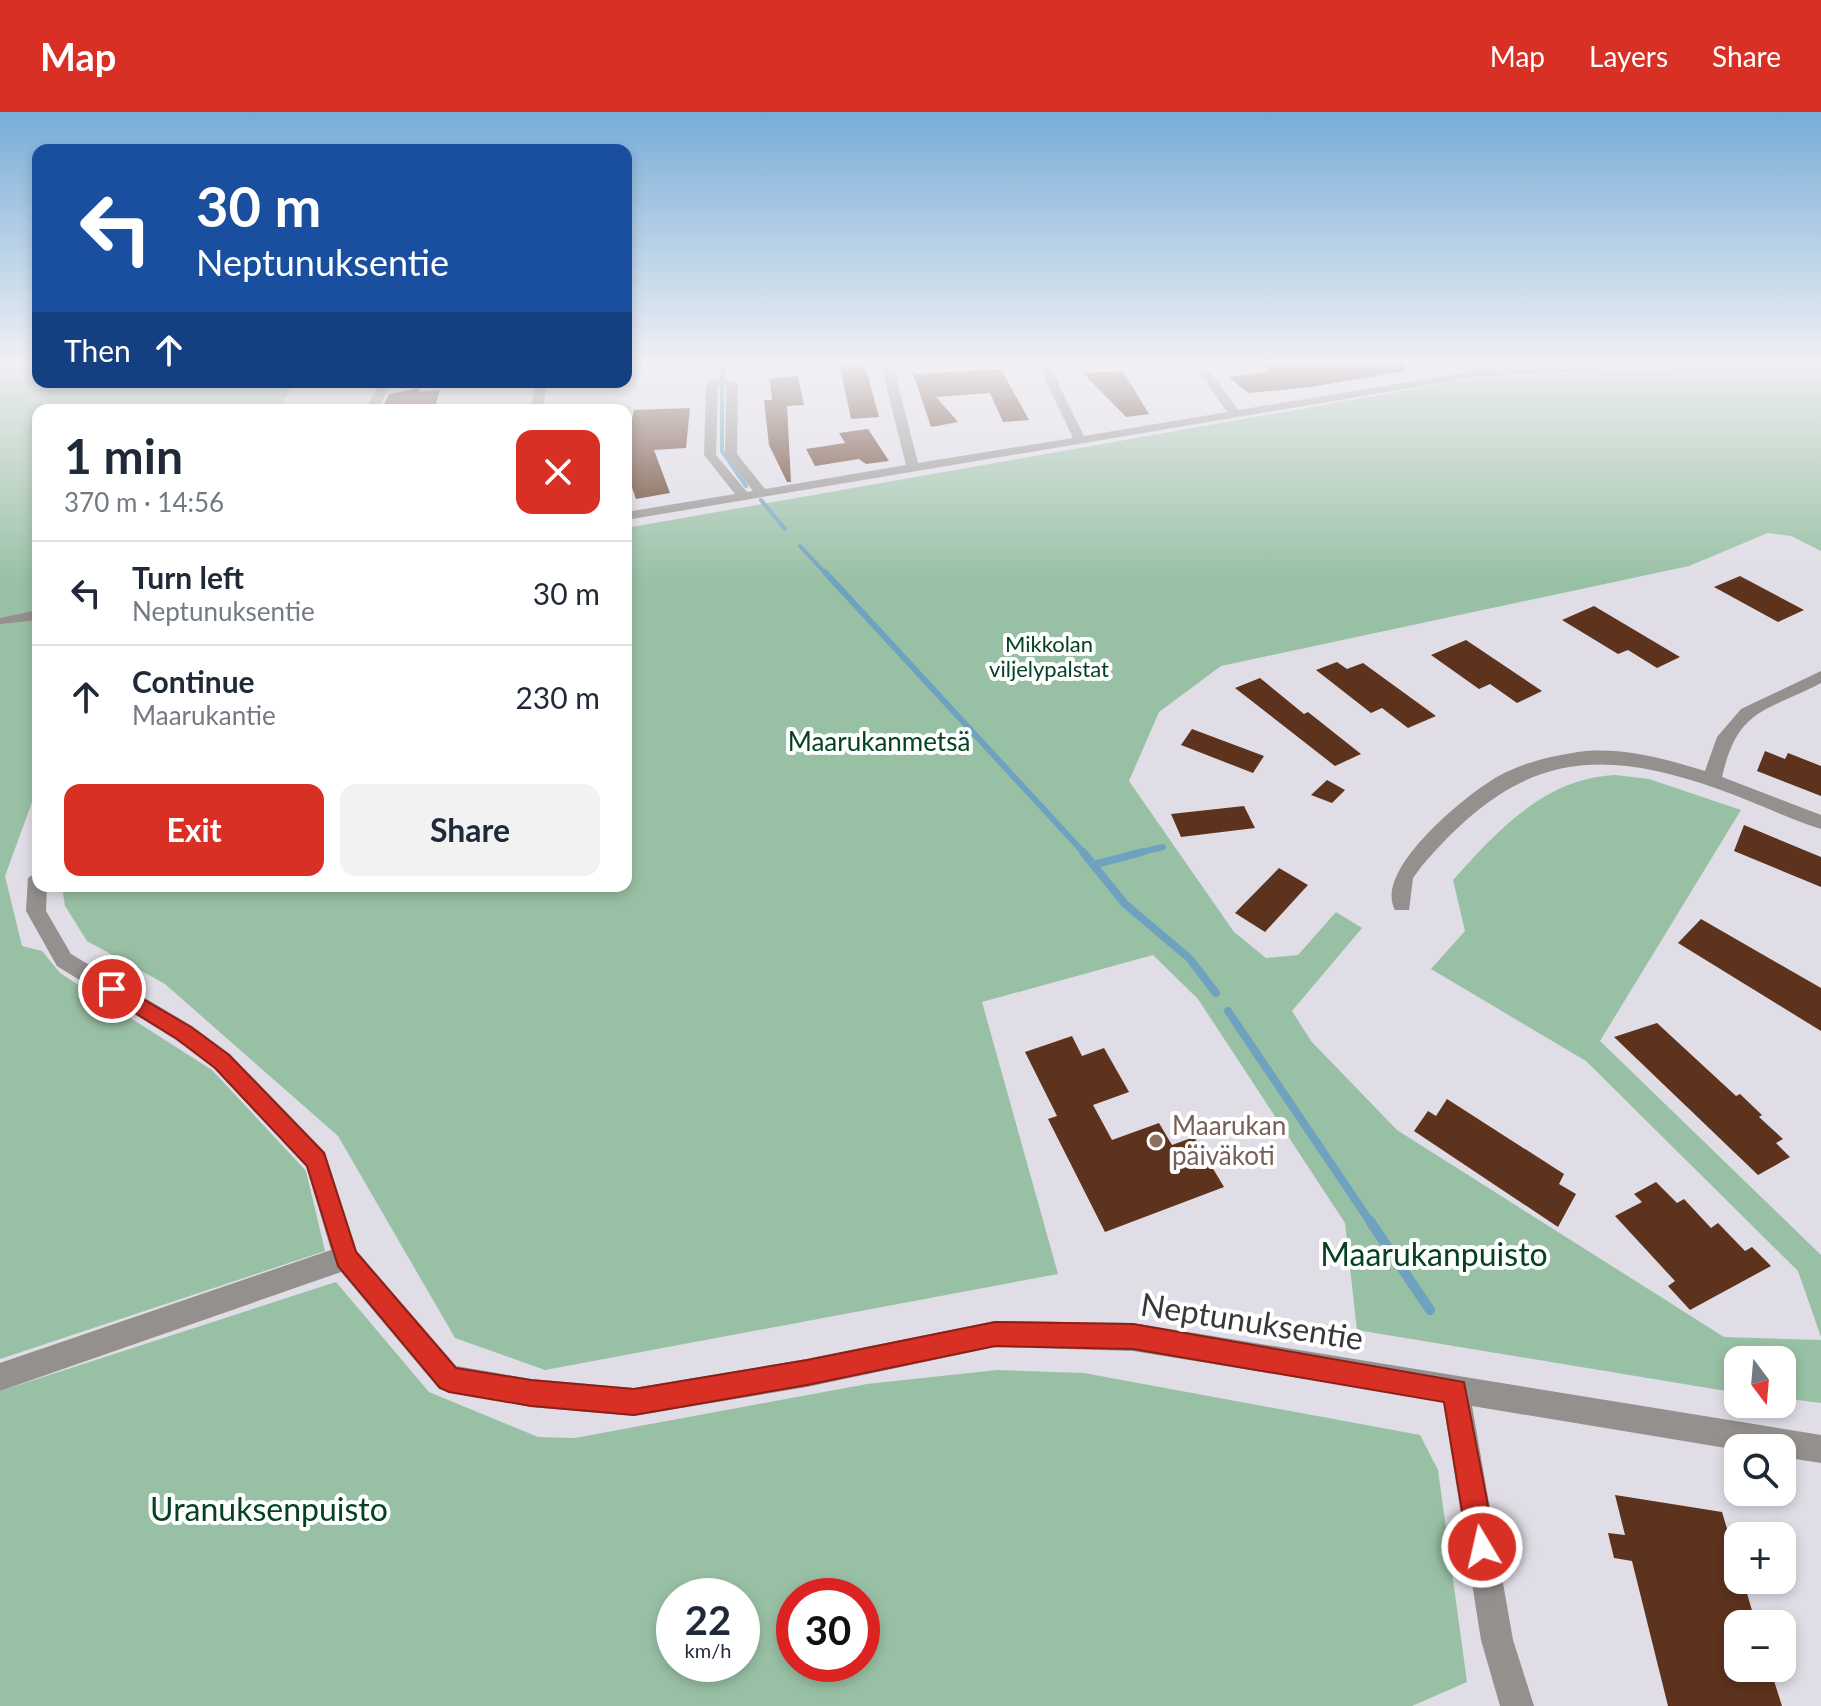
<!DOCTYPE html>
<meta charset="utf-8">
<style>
:root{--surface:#fff;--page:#f2f2f3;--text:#1f2937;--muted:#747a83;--line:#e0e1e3;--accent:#d93025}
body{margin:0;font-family:Lato,sans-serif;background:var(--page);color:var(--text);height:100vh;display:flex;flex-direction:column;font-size:30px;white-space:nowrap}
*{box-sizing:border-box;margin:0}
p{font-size:26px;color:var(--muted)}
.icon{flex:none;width:44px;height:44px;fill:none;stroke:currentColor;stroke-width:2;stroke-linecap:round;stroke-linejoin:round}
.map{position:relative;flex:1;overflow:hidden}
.sheet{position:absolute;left:32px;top:292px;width:600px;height:488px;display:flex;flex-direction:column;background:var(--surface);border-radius:16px;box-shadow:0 4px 12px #0003}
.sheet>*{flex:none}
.banner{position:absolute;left:32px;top:32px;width:600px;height:244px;border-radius:16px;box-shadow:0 4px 12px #0003;background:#1a4fa0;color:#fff;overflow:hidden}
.needle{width:52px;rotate:164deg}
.controls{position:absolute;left:1724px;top:1234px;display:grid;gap:16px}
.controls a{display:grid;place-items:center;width:72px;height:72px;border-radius:16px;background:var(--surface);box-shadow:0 4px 12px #0003;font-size:40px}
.speed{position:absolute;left:656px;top:1466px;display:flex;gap:16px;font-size:40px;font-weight:700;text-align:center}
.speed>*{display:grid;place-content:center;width:104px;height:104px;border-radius:50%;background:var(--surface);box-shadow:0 4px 12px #0003;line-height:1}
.speed small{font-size:20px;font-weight:400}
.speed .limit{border:12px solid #d22;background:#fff;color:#111}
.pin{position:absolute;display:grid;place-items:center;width:68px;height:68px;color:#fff;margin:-34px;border:4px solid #fff;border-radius:50%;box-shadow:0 2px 8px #0007}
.me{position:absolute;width:88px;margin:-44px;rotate:351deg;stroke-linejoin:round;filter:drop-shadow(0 0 6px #0008)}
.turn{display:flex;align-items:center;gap:28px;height:168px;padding:0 32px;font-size:36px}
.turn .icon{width:104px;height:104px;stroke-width:2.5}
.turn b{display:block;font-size:56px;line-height:68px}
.then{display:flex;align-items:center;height:76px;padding:0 32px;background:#0003;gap:16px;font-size:30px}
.round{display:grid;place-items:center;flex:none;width:84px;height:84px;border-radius:16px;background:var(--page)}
.headline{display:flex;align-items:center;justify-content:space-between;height:136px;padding:0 32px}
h1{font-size:48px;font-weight:700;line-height:60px}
.cta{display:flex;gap:16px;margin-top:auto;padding:16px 32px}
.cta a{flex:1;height:92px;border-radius:16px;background:var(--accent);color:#fff;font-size:32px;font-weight:700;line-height:92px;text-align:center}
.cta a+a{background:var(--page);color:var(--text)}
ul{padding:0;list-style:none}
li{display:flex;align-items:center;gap:24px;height:104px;padding:0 32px;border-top:2px solid var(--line)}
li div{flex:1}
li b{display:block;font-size:30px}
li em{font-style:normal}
header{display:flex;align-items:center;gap:48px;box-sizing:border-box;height:112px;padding:0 40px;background:var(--accent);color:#fff}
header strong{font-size:38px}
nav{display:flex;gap:44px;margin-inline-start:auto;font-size:28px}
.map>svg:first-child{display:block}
.green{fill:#98c0a4;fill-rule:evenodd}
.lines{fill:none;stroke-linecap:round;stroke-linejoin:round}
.stream-far3{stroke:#6fa2bf;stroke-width:4}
.stream-far2{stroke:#6fa2bf;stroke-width:6}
.stream-far1{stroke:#6fa2bf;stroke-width:8}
.stream{stroke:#6fa2bf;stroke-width:10}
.building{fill:#5d331d}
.minor{fill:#93908d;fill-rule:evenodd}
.route{fill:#d93025;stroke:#8d1f18;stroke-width:2}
.education-dot{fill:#8d6e63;stroke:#fff;stroke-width:3}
.labels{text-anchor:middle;stroke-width:8;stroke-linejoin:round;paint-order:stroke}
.far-park-label{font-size:22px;fill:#044223;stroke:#fff}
.park-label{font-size:26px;fill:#044223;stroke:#fff}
.education-label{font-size:26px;fill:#785e54;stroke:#fff;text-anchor:start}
.near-park-label{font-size:32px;fill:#044223;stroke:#fff}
.near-street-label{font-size:32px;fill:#38373a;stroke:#fff}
</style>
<header>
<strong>Map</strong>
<nav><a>Map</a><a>Layers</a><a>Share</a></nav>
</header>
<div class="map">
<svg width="1821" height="1594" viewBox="0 0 1821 1594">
<rect width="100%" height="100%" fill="#e0dde6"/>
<path class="green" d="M 0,249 L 38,249 L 38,270 L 295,270 L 278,298 L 38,298 L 38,674 L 5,764 L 22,834 L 42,839 L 60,861 L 212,958 L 306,1059 L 325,1139 L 0,1247 Z
M 1426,249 L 1642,249 L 1474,259 Z
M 1821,249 L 1821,439 L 1791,424 L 1768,421 L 1689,454 L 1221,554 L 1159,600 L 1129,669 L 1234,820 L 1266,846 L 1298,843 L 1336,800 L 1362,816 L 1292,899 L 1311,929 L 1397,1018 L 1724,1225 L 1821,1228 L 1821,1291 L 1782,1286 L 1782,1248 L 1738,1248 L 1738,1281 L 1357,1218 L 1345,1111 L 1198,887 L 1153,843 L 982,890 L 1058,1162 L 545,1258 L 455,1226 L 338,1024 L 165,872 L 87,829 L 65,794 L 62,774 L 626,774 L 626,416 L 1471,267 Z
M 1615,663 L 1649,667 L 1741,698 L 1600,929 L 1821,1143 L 1821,1225 L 1798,1159 L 1586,949 L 1431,857 L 1465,819 L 1453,768 C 1497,719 1545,666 1615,663 Z
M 336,1170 L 429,1280 L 538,1325 L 575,1326 L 867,1272 L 997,1258 L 1084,1261 L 1420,1323 L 1438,1358 L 1467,1570 L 1412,1594 L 0,1594 L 0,1279 ZM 674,1484 L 742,1484 L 742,1552 L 674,1552 ZM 794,1484 L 862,1484 L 862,1552 L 794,1552 Z"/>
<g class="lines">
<path class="stream-far3" d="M 722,266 L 724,249
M 722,272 L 722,339 L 746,374
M 761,388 L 785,417
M 800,434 L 826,462"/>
<path class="stream-far2" d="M 825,460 L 1085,742
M 1134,742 L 1163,735"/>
<path class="stream-far1" d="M 1083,740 L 1125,792 L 1189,846 L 1216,881
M 1093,753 L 1142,740
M 1228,899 L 1371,1111"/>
<path class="stream" d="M 1370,1109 L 1430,1198"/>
</g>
<path class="building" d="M 839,249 L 864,249 L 879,305 L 851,307 Z
M 1255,249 L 1404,249 L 1405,259 L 1311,275 L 1248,281 L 1229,265 L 1270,259 Z
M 911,256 L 916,262 L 1001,257 L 1029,308 L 1003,310 L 990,281 L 936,285 L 958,310 L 931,315 Z
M 1123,259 L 1149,302 L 1126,305 L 1083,261 Z
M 798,264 L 804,293 L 787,294 L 791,370 L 787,370 L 769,333 L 764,288 L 772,288 L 770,267 Z
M 420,276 L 419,280 L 440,278 L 434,298 L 381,298 L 389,282 Z
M 690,296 L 686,336 L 654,338 L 670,381 L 636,387 L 630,370 L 626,370 L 626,335 L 634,298 Z
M 868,317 L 889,349 L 866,352 L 859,347 L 815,354 L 806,337 L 845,331 L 839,321 Z
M 1740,464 L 1804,498 L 1778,510 L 1714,475 Z
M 1594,494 L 1680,545 L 1657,556 L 1628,538 L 1618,542 L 1562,508 Z
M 1466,528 L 1542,579 L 1517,591 L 1490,572 L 1479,577 L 1431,543 Z
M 1337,550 L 1347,557 L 1363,551 L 1436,604 L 1408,616 L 1382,596 L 1371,601 L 1316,558 Z
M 1260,566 L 1304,602 L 1308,600 L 1361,642 L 1335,654 L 1235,576 Z
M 1192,617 L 1264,644 L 1253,661 L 1181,633 Z
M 1765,639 L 1785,647 L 1788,641 L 1821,654 L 1821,684 L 1757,659 Z
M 1327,668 L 1345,678 L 1332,691 L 1311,683 Z
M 1244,694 L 1255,716 L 1181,725 L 1171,702 Z
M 1744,713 L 1821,745 L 1821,775 L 1734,739 Z
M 1279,756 L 1308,773 L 1265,820 L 1235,801 Z
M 1701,807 L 1821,876 L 1821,919 L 1678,831 Z
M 1657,911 L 1736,984 L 1740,982 L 1762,1003 L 1759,1005 L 1783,1027 L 1776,1031 L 1790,1045 L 1758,1063 L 1614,925 Z
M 1072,924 L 1082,944 L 1104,936 L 1129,980 L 1093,993 L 1112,1028 L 1159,1011 L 1172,1033 L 1194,1025 L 1224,1075 L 1105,1120 L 1048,1007 L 1057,1004 L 1025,940 Z
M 1447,987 L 1564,1062 L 1559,1072 L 1576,1082 L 1558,1115 L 1414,1019 L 1428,999 L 1436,1004 Z
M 1656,1070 L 1677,1091 L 1684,1087 L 1711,1116 L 1718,1111 L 1745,1139 L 1752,1135 L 1771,1154 L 1690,1198 L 1668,1174 L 1675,1169 L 1615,1104 L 1642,1090 L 1634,1082 Z
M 1615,1383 L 1722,1400 L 1738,1453 L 1738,1468 L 1743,1468 L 1756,1512 L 1738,1512 L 1738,1556 L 1770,1556 L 1782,1594 L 1668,1594 L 1632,1449 L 1614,1446 L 1608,1421 L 1625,1423 Z"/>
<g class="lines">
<path class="minor" d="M 880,249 L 892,249 L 918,351 L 1073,326 L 1036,249 L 1047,249 L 1084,324 L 1227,300 L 1192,249 L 1202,249 L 1238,298 L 1476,259 L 1655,249 L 1714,249 L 1708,252 L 1476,265 L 626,408 L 626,400 L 735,382 L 704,343 L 706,273 L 716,266 L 738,271 L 737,342 L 765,377 L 906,353 ZM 718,274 L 726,274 L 725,342 L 753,379 L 747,380 L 716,343 Z
M 379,270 L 391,270 L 378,298 L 366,298 Z
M 536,270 L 548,270 L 542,298 L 530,298 Z
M 38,498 L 38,508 L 0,512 L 0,506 Z
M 1821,559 L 1821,571 C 1766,600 1738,595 1722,665 L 1821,703 L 1821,717 C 1786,706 1753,689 1718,677 C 1586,630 1512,648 1421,755 L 1413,766 L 1409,798 L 1395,798 C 1374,760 1457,691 1486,672 C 1513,653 1546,645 1578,640 C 1620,634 1666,647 1705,659 L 1717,625 L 1741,597 Z
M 38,759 L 38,774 L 47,774 L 46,799 L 71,842 L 192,914 L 230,942 L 325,1040 L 357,1139 L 456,1254 L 531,1267 L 634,1276 L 807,1247 L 995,1209 L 1133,1211 L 1821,1323 L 1821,1351 L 1782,1345 L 1782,1336 L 1738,1338 L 1472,1294 L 1513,1528 L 1534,1594 L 1500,1594 L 1481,1528 L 1443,1289 L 1133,1239 L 995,1235 L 807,1275 L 634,1304 L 531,1295 L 439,1277 L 341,1160 L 0,1279 L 0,1251 L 331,1138 L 306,1054 L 214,956 L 176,928 L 57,854 L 26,799 L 28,766 Z"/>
</g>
<linearGradient id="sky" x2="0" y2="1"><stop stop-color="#77add8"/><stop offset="0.53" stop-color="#f1f0f4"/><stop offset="1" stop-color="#f1f0f4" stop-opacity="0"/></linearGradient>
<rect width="1821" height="472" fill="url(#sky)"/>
<path class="route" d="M 112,869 L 191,915 L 229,943 L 324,1041 L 356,1140 L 456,1256 L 531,1268 L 634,1277 L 807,1248 L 995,1210 L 1133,1212 L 1464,1270 L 1496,1435 L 1492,1445 L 1482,1449 L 1472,1445 L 1468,1435 L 1444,1290 L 1133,1237 L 995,1234 L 807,1273 L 634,1303 L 531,1294 L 449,1280 L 440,1276 L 338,1154 L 307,1054 L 215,956 L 177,927 L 106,883 L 103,877 Z"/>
<circle class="education-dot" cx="1156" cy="1029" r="8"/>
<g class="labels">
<g class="far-park-label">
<text x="1049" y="540">Mikkolan<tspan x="1049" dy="25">viljelypalstat</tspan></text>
</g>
<g class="park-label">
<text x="879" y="639">Maarukanmetsä</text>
</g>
<g class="education-label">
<text x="1172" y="1023">Maarukan<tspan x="1172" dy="30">päiväkoti</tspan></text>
</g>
<g class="near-park-label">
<text x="1434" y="1154">Maarukanpuisto</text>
<text x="269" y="1409">Uranuksenpuisto</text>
</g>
<g class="near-street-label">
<text transform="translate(1252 1210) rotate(9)" y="11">Neptunuksentie</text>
</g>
</g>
</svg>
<div class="controls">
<a><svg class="needle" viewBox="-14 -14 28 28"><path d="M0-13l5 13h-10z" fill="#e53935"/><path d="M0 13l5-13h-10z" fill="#747a83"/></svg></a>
<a><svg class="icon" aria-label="search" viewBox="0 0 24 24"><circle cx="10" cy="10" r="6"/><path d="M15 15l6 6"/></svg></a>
<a>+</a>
<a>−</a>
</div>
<div class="speed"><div>22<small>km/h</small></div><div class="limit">30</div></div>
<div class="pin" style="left:112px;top:877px;background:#d93025"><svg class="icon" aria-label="arrive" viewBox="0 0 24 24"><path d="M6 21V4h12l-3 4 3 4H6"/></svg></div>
<svg class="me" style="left:1482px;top:1435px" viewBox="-20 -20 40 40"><circle r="17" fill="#d93025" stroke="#fff" stroke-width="3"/><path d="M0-11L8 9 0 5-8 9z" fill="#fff"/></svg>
<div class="banner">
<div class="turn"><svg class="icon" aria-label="left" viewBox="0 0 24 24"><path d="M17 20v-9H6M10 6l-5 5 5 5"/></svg><div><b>30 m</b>Neptunuksentie</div></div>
<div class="then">Then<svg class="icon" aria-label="ahead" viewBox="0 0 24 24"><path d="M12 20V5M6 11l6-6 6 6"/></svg></div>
</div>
<section class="sheet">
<div class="headline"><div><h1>1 min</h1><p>370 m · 14:56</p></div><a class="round" style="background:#d93025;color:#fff"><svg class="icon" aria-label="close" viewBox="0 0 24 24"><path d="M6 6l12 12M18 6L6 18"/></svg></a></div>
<ul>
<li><svg class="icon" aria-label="left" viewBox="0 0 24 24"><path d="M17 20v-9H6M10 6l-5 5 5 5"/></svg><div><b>Turn left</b><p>Neptunuksentie</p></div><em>30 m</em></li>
<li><svg class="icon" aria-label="ahead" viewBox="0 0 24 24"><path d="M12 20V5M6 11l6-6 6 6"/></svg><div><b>Continue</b><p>Maarukantie</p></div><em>230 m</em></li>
</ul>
<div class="cta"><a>Exit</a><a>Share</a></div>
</section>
</div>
